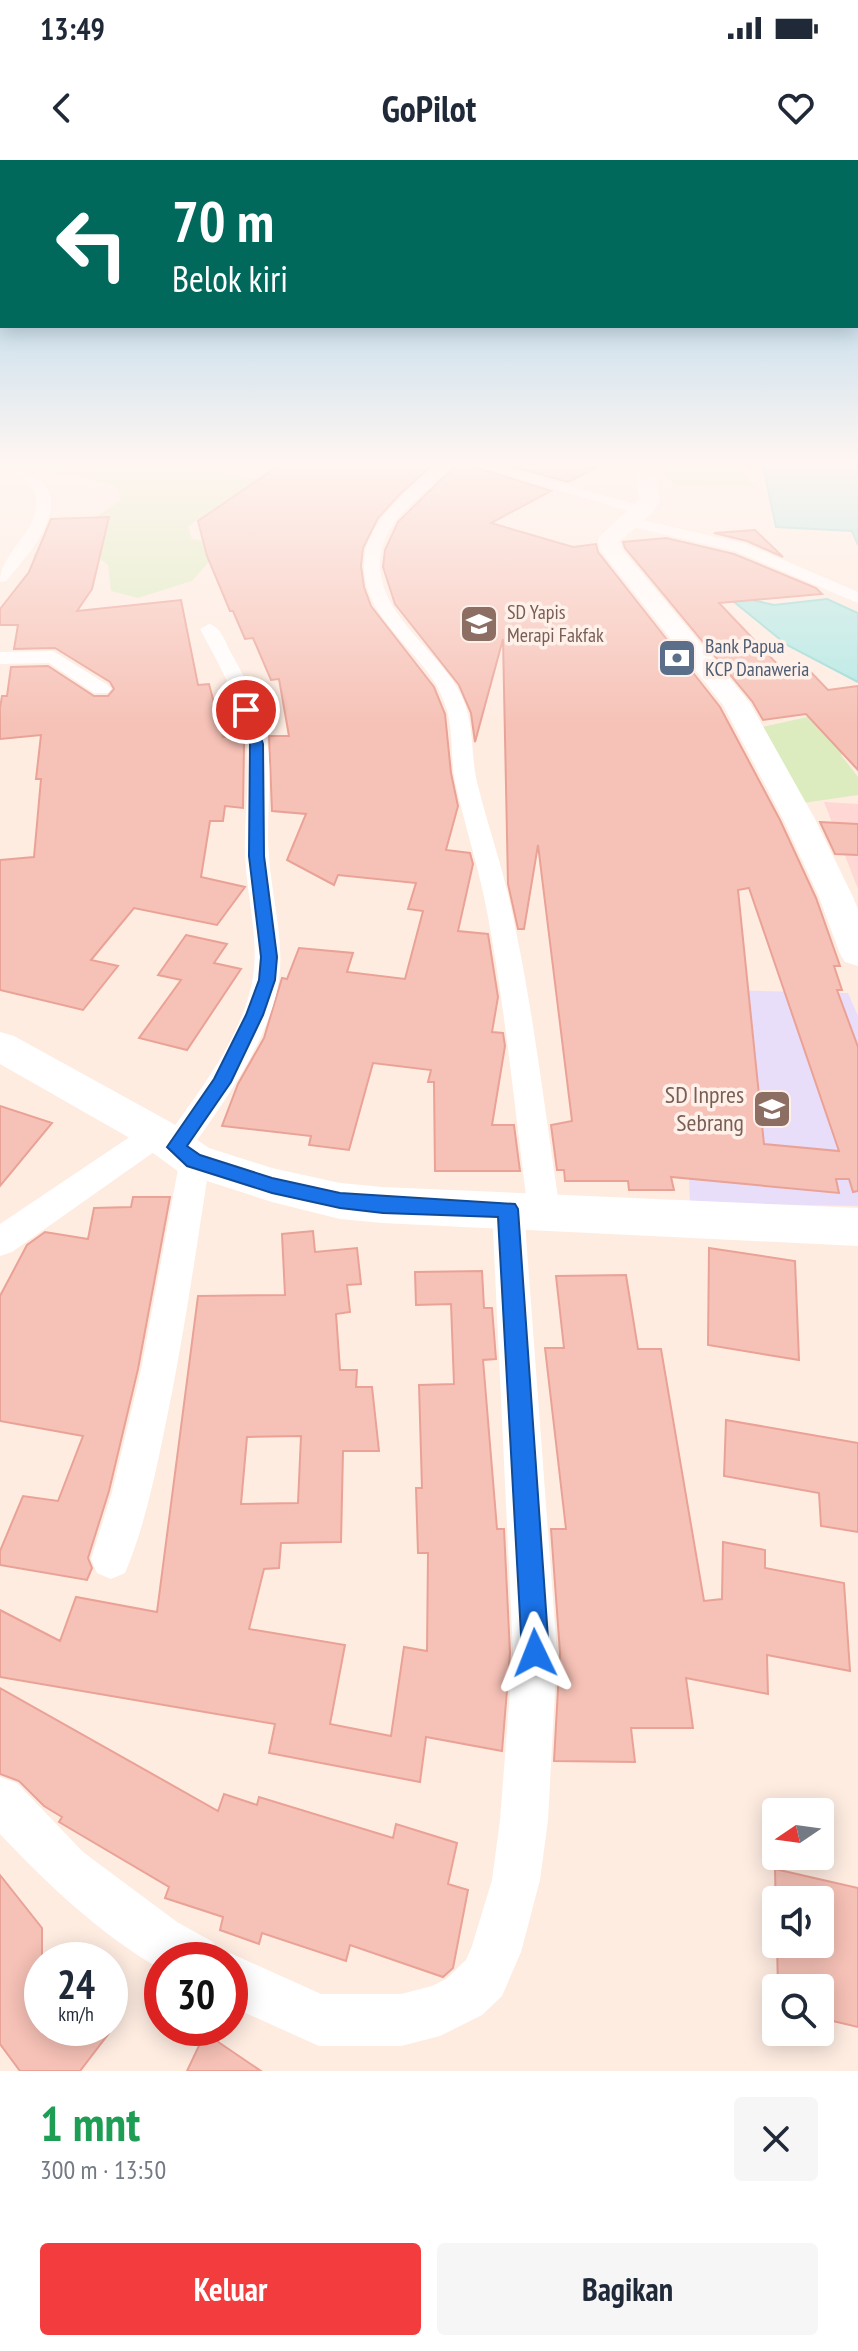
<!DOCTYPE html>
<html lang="id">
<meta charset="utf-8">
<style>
:root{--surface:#fff;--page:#f6f6f7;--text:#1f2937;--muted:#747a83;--accent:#f23c3d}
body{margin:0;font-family:"PT Sans Narrow",sans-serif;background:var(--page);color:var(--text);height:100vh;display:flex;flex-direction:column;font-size:30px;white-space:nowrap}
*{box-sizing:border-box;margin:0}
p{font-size:26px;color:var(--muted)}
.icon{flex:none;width:44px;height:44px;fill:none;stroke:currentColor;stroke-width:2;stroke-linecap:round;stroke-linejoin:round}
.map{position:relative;height:1911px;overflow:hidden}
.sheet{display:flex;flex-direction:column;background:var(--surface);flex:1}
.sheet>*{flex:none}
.guide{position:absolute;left:0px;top:0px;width:858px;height:168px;box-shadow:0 4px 20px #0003;background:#00695c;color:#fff;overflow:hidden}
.needle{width:52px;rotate:257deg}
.tools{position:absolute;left:762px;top:1638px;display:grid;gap:16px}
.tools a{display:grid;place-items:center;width:72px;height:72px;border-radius:8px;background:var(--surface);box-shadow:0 4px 20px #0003;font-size:40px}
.speed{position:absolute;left:24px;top:1782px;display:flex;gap:16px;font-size:40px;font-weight:700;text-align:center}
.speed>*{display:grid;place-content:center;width:104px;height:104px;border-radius:50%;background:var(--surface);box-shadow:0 4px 20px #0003;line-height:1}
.speed small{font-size:20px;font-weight:400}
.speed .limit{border:12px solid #d22;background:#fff;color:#111}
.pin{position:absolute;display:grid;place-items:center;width:68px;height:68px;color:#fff;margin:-34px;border:4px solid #fff;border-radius:50%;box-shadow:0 2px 8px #0007}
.me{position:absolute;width:88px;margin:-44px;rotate:358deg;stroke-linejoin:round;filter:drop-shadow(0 0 6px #0008)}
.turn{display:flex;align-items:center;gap:28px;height:168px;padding:0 40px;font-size:36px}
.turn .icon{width:104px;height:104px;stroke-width:2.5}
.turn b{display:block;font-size:56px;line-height:68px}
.round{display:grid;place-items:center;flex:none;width:84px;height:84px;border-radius:8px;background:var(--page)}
.headline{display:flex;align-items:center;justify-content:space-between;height:136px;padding:0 40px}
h1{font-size:48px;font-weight:800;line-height:60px;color:#1e9e55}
.action{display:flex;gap:16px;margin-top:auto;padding:16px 40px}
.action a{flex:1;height:92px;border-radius:8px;background:var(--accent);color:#fff;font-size:32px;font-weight:800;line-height:92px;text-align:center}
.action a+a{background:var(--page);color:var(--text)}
.status{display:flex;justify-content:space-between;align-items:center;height:56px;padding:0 40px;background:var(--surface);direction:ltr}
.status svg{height:22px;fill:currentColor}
header{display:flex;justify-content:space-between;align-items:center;height:104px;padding:0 40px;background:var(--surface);font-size:36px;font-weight:800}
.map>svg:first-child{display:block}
.commercial{fill:#ffd7d4}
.education{fill:#e9defa}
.green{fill:#dcecbf}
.water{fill:#b4e9e5;stroke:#99dcd7;stroke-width:2}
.building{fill:#f6c1b6;stroke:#eaa296;stroke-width:2;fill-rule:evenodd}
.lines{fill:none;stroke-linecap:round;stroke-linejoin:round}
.minor{fill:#fff;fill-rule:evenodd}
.secondary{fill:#fff;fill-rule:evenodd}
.route{fill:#1a73e8;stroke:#114b97;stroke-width:2}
.labels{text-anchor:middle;stroke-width:7;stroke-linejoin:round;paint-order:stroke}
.far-education-label{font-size:20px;fill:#785e54;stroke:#fff1e9;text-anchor:start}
.far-service-label{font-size:20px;fill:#4e5e75;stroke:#fff1e9;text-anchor:start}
.education-label{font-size:24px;fill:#785e54;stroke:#fff1e9;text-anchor:end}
</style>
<div class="status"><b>13:49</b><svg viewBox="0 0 49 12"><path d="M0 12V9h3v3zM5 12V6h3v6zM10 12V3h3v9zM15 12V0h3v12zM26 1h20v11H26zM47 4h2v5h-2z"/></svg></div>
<header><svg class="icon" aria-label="back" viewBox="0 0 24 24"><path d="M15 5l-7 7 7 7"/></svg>GoPilot<svg class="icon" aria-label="heart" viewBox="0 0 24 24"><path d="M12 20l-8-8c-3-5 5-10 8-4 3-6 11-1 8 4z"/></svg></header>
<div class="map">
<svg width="858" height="1911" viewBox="0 0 858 1911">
<rect width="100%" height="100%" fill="#feece1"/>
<path class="commercial" d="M 824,642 L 858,644 L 858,729 Z"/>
<path class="education" d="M 681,829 L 848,833 L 858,856 L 858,1046 L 690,1043 Z"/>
<path class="green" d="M 0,302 L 184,302 L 207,311 L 270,321 L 261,360 L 198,359 L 188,367 L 192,379 L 230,385 L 236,395 L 208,403 L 192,421 L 138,438 L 111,431 L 108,405 L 99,398 L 38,403 L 33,396 L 43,381 L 90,369 L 100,354 L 121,341 L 116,327 C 79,313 39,313 0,306 Z
M 655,302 L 733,302 L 756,327 L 674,325 Z
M 848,548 L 858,591 L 841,595 L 858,617 L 858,635 L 803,643 L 762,567 Z"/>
<path class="water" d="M 755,302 L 858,302 L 858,385 L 852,371 L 776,367 L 763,306 Z
M 723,433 L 774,445 L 827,439 L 858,453 L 858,522 L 787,485 Z"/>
<path class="building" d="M 284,302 L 436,302 L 401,333 L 378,358 L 363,388 L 361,406 L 364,427 L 371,446 L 434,527 L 445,554 L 451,613 L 458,646 L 446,690 L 470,693 L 473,704 L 458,771 L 488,774 L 498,837 L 492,872 L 503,873 L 505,886 L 492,965 L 514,965 L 520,1011 L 435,1011 L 434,922 L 428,922 L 431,910 L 373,903 L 349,990 L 309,985 L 311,976 L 222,966 L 238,924 L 264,878 L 282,818 L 287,819 L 299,788 L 353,793 L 347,812 L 405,819 L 423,751 L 408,749 L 416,723 L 338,715 L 334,725 L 287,700 L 306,654 L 272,651 L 269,576 L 289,576 L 279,519 L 271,520 L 253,478 L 245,479 L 233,451 L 230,451 L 207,396 L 198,361 Z
M 459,302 L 551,331 L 491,363 L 573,387 L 596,384 L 598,392 L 720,547 L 780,660 L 816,738 L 840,806 L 834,806 L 842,830 L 837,830 L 858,887 L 858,1031 L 853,1032 L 849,1019 L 836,1019 L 839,1033 L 671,1017 L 674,1030 L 629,1030 L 628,1021 L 565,1021 L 564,1010 L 557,1010 L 551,965 L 572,961 L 538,685 L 524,769 L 518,769 L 508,724 L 503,479 L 475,582 L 471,553 L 459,525 L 395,444 L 383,407 L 385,390 L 398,362 ZM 749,728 L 839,991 L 764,984 L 738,730 Z
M 495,302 L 607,302 L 568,322 Z
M 109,357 L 92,429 L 77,451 L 181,440 L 198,525 L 209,524 L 223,577 L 242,577 L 244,585 L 243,648 L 225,646 L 223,661 L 210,661 L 201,717 L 245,727 L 217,765 L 134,748 L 91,800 L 118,806 L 83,850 L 0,830 L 0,700 L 34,697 L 41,619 L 36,619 L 41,575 L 0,579 L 0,548 L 2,536 L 7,536 L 11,507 L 48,506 L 94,536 L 108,536 L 114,529 L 110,522 L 55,488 L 14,489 L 18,465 L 0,465 L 0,449 L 29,412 L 51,359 Z
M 755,370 L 783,397 L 747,381 L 714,373 Z
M 666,378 L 734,394 L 816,428 L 822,434 L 719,443 L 781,508 L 805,506 L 828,530 L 858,526 L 858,610 L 806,554 L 763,560 L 752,541 L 625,388 L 623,382 Z
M 820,662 L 858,664 L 858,695 L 835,694 Z
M 186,775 L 227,784 L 214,803 L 241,809 L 187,890 L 139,878 L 181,820 L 158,815 Z
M 0,946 L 52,963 L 0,1026 Z
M 133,1037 L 170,1037 L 138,1209 L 109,1331 L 88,1398 L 92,1408 L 87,1420 L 0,1405 L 0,1391 L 23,1336 L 58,1341 L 83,1276 L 0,1261 L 0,1136 L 27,1085 L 45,1072 L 88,1079 L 94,1048 L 131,1047 Z
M 313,1071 L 315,1092 L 357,1088 L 361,1124 L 347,1125 L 350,1152 L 336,1154 L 340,1210 L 357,1210 L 356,1227 L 372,1227 L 379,1291 L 343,1291 L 341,1382 L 281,1383 L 279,1408 L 264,1409 L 249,1469 L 345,1485 L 330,1564 L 391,1576 L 404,1487 L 427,1491 L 428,1393 L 418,1393 L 416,1328 L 422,1328 L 419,1225 L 454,1224 L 451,1144 L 416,1145 L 415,1112 L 482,1111 L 484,1148 L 492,1148 L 496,1199 L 483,1200 L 497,1369 L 504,1369 L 510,1493 L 502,1591 L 426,1577 L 420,1622 L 269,1593 L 275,1564 L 0,1517 L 0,1450 L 60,1481 L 76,1437 L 157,1452 L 198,1136 L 285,1135 L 282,1074 ZM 301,1276 L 298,1343 L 241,1344 L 247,1277 Z
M 709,1088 L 795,1101 L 799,1200 L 708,1185 Z
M 626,1115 L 638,1189 L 661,1189 L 704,1441 L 722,1439 L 723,1382 L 765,1390 L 765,1408 L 844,1423 L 850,1511 L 767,1495 L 768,1534 L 686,1518 L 693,1568 L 631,1568 L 635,1602 L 554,1601 L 560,1493 L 551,1369 L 566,1369 L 545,1188 L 564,1188 L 556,1116 Z
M 726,1260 L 858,1283 L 858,1372 L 821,1366 L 819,1333 L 724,1316 Z
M 0,1528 L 218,1651 L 224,1634 L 257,1645 L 259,1637 L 393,1678 L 396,1664 L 457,1683 L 448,1724 L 468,1730 L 453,1808 L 443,1817 L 350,1785 L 346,1801 L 262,1773 L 259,1784 L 220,1770 L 223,1757 L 165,1738 L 169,1727 L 59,1662 L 62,1657 L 44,1646 L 19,1621 L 0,1614 Z
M 775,1709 L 858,1728 L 858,1867 L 820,1858 L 820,1828 L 778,1828 L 777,1784 L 820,1784 L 820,1740 L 776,1740 L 776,1757 Z
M 0,1715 L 42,1768 L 42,1868 L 113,1868 L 80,1911 L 20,1911 L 0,1884 Z
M 205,1873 L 261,1911 L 187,1911 Z"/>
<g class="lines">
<path class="minor" d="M 441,302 L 456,302 C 429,334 378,358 380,407 C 383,463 447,494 465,544 C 474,569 471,597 477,622 C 488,667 504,711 513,757 C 534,854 545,953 560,1051 L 555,1060 L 544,1064 L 533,1060 L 528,1051 C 515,953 506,854 488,757 C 480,711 465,667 455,622 C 450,596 454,569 445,544 C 429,494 363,462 364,406 C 364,360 410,329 441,302 Z
M 462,302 L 484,302 L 649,348 L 652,351 L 649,354 L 639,354 Z
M 0,305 C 88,321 44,377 6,421 L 0,422 C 0,388 53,364 31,324 L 19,317 L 0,313 Z
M 629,357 L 746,384 L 858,432 L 858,443 L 735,391 L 624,365 L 624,359 Z
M 209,464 C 220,466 225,481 230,491 C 247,521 263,553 268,587 C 272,623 266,660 269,696 C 272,743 288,789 276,835 C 261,892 224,941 191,989 L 205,992 L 210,1000 C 196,1091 183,1182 164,1272 C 154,1320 144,1368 125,1413 L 111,1419 L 97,1413 L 91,1399 L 112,1332 L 141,1210 L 180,998 L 165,995 L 161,987 L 12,1092 L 0,1096 L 0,1064 L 146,966 L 157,963 L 168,966 L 171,971 C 201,929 234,886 249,835 C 263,789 247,742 245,696 C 243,654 253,611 244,569 C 236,533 217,501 200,469 Z
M 53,491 L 108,525 L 111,529 L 108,533 L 94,533 L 49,503 L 0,504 L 0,492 Z
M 508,1036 L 519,1040 L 524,1049 L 557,1493 L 548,1660 L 540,1720 L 521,1792 L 502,1836 L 482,1855 L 440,1876 L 401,1886 L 319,1886 L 230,1846 L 230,1800 L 162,1800 L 162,1810 C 101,1775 48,1725 0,1674 L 0,1617 L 17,1623 L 83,1692 L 177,1762 L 213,1782 L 219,1798 L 230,1793 L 321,1834 L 401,1834 L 432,1826 L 446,1819 L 466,1800 L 472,1786 L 492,1720 L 500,1660 L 513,1493 L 492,1049 L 497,1040 Z"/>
<path class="secondary" d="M 626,302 L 646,302 L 656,318 L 660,340 L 653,352 L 620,381 L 622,389 L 750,543 L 815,659 L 853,737 L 858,749 L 858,806 L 845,802 L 840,794 L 819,737 L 783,659 L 723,545 L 600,390 L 598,380 L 601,375 L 639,340 L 636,318 Z
M 0,872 L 14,876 L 172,963 L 209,988 L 272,1008 L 340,1023 L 383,1027 L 858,1048 L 858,1086 L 383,1063 L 340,1059 L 272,1042 L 179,1012 L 142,985 L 0,904 Z"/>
</g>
<linearGradient id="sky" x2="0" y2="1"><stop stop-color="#93c9e7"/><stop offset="0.53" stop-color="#fff6f2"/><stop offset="1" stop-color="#fff6f2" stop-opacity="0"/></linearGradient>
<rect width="858" height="569" fill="url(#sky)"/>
<path class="route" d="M 246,546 L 252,550 L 263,584 L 264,696 L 277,797 L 275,820 L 263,855 L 231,922 L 187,986 L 200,995 L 272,1018 L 340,1033 L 515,1044 L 518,1049 L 549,1493 L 545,1502 L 535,1506 L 526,1502 L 522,1493 L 498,1057 L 383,1053 L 340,1048 L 272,1033 L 187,1006 L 167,987 L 214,919 L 246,855 L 259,820 L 261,797 L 249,696 L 250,584 L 240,550 Z"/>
<defs>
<symbol id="school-square" viewBox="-11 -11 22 22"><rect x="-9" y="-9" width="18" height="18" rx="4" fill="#8d6e63" stroke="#fff1e9"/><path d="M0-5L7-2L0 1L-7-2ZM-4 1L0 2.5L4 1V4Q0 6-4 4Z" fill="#fff"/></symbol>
<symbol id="bank-square" viewBox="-11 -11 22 22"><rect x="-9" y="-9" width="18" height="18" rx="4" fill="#5c6f8a" stroke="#fff1e9"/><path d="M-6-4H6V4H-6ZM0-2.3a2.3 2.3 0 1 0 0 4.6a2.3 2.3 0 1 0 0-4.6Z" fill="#fff"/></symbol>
</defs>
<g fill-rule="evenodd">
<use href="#school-square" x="457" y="442" width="44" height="44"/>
<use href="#bank-square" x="655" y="476" width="44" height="44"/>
<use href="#school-square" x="750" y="927" width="44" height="44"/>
</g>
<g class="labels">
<g class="far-education-label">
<text x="507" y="459">SD Yapis<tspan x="507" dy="23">Merapi Fakfak</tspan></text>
</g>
<g class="far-service-label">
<text x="705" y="493">Bank Papua<tspan x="705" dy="23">KCP Danaweria</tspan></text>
</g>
<g class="education-label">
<text x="744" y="943">SD Inpres<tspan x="744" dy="28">Sebrang</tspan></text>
</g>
</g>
</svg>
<div class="tools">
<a><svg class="needle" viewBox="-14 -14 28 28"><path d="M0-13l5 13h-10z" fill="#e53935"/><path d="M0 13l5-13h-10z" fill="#747a83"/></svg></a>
<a><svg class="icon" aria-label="sound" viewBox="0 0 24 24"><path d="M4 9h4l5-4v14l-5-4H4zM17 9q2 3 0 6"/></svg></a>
<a><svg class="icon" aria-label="search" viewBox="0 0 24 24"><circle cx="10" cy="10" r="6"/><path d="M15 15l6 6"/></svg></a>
</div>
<div class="speed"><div>24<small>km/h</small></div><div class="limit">30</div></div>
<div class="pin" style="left:246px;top:550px;background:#d93025"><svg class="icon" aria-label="arrive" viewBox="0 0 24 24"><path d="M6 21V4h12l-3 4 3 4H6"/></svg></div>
<svg class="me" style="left:535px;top:1493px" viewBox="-20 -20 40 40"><path d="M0-17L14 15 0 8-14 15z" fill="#1a73e8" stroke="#fff" stroke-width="4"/></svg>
<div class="guide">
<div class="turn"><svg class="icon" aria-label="left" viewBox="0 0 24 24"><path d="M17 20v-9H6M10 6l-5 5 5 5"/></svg><div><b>70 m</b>Belok kiri</div></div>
</div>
</div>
<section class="sheet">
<div class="headline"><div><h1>1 mnt</h1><p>300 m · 13:50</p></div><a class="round"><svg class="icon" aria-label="close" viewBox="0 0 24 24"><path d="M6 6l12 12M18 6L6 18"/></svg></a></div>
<div class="action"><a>Keluar</a><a>Bagikan</a></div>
</section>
